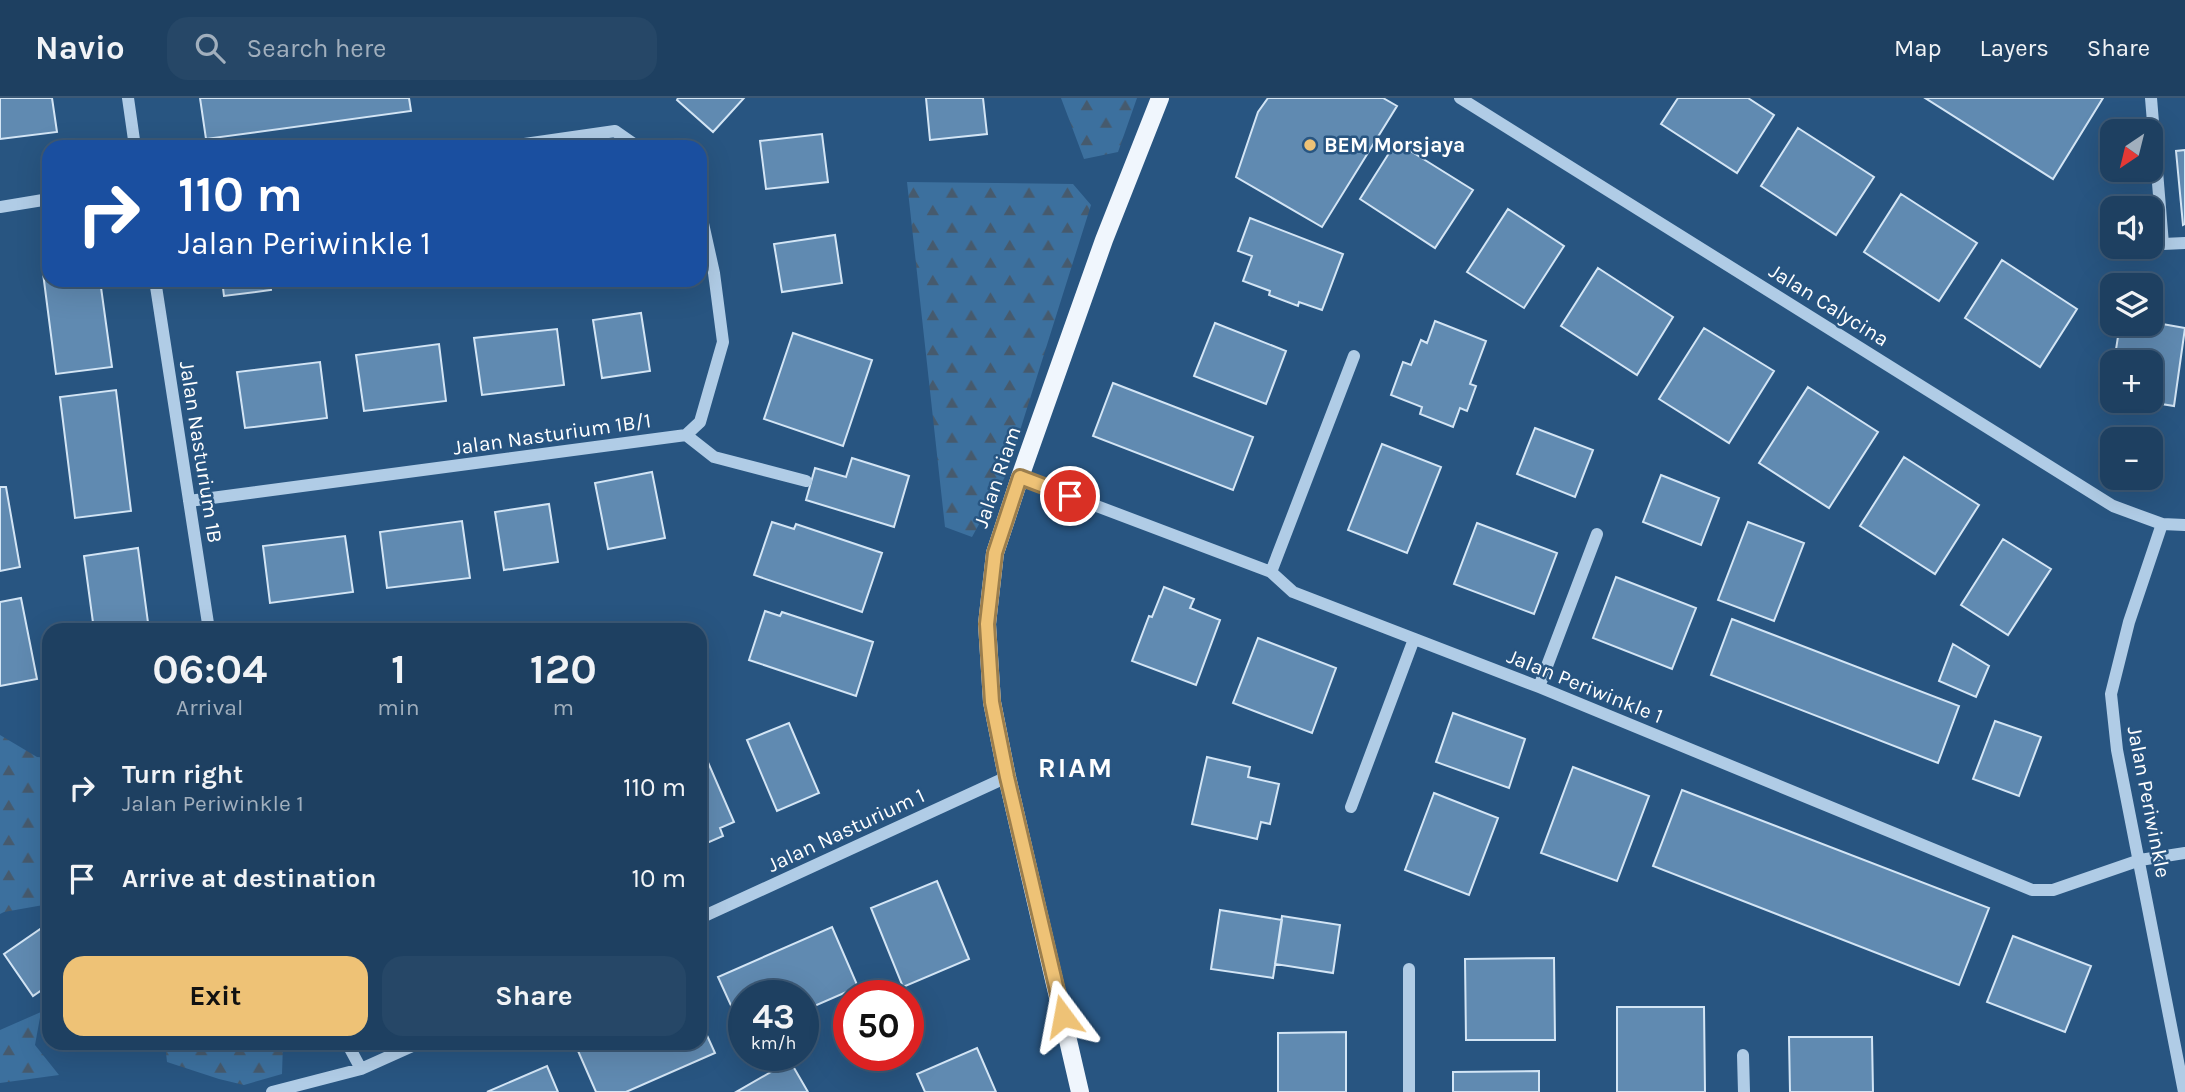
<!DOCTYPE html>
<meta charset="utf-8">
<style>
:root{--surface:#1e4061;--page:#264767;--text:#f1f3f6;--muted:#a1afbd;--line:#3c5976;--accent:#eec276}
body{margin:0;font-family:Karla,sans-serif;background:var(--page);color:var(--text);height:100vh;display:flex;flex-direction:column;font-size:26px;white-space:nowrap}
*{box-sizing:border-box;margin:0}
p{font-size:23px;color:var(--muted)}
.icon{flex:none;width:38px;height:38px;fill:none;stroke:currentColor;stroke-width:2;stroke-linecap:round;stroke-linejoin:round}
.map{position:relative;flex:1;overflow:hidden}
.sheet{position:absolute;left:42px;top:525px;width:665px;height:427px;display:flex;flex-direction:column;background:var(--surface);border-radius:21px;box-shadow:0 7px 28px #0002,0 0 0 2px var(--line)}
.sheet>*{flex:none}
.top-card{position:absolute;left:42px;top:42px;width:665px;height:147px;border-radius:21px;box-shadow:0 7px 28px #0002,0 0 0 2px var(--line);background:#1a4fa0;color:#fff;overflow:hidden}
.needle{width:46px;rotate:215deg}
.controls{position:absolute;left:2100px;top:21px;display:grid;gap:14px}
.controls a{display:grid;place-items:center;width:63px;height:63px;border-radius:14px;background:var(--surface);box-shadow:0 7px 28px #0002,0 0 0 2px var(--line);font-size:35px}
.speed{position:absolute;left:728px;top:882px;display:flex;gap:14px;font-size:35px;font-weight:700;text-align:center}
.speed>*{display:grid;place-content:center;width:91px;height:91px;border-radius:50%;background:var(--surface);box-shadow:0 7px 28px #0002,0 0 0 2px var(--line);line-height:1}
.speed small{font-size:18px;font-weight:400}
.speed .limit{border:10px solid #d22;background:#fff;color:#111}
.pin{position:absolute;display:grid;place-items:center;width:60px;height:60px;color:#fff;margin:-30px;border:4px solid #fff;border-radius:50%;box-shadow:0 2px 7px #0007}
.me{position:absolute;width:77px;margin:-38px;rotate:347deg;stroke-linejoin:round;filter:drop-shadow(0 0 5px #0008)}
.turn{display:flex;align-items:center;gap:24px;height:147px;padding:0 21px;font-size:32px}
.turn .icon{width:91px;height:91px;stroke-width:2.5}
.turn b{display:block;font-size:49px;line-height:60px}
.eta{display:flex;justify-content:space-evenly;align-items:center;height:119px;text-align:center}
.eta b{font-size:42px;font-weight:700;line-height:49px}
.cta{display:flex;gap:14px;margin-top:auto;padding:14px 21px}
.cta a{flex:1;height:80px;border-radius:21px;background:var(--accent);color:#111;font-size:28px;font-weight:700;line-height:80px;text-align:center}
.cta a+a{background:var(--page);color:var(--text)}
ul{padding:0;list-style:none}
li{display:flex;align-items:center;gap:21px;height:91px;padding:0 21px}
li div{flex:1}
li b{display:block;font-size:26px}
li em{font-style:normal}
header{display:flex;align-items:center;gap:42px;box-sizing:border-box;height:98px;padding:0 35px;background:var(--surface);border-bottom:2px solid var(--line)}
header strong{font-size:33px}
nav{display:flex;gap:38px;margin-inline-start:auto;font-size:24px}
.search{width:490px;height:63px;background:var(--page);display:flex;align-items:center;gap:18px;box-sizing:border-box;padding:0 24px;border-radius:21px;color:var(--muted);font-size:26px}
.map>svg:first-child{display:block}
.forest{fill:url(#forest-firs)}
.building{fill:#608ab1;stroke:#d3e5f5;stroke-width:2}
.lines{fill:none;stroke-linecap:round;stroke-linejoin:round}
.minor{stroke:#b0cce6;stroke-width:12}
.major{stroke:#f0f6fd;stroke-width:18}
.route-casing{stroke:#9b7e4d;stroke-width:18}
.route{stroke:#eec276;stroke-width:12}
.poi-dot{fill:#eec276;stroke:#285581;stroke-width:2.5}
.labels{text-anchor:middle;stroke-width:5;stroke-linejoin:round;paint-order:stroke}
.poi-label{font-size:21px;font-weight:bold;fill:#fff;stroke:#285581;text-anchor:start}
.street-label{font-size:21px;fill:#fff;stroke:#285581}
.district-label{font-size:28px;font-weight:bold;letter-spacing:2px;fill:#fff;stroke:#285581}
</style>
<header>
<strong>Navio</strong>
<div class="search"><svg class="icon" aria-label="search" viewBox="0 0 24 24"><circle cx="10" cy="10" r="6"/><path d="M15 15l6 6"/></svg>Search here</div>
<nav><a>Map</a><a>Layers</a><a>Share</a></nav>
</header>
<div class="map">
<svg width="2185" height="994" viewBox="0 0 2185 994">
<defs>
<pattern id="forest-firs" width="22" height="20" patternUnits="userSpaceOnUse" patternTransform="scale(1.75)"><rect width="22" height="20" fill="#3c709e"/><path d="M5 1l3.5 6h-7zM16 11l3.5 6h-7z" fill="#465a6d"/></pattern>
</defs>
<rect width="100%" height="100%" fill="#285581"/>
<path class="forest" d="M 1061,0 L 1137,0 L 1118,54 L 1084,61 Z
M 907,84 L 1073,86 L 1091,107 L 1006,377 L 972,439 L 945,429 Z
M 0,637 L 37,659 L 49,660 L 49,806 L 4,814 L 0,816 Z
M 41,914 L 35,947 L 59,977 L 0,985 L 0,932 Z
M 165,945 L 283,945 L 282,976 L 244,987 L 219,981 L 167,964 Z"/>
<path class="building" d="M 0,0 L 52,0 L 57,34 L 0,41 Z
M 200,0 L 409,0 L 411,13 L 206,41 Z
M 678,0 L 744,0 L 713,34 L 677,2 Z
M 926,0 L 983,0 L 987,36 L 930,42 Z
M 1268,0 L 1383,0 L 1397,8 L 1322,129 L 1236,79 L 1258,14 Z
M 1678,0 L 1748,0 L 1774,17 L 1737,75 L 1661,26 Z
M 1925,0 L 2103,0 L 2053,81 Z
M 1798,30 L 1874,79 L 1836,137 L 1761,88 Z
M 822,36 L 828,84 L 766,91 L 760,43 Z
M 1396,44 L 1473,92 L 1435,150 L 1360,101 Z
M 2185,52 L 2185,126 L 2183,127 L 2176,53 Z
M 1901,96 L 1977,145 L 1939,203 L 1864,154 Z
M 1508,111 L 1564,148 L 1524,210 L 1467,174 Z
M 1250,120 L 1343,156 L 1322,212 L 1299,204 L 1298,208 L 1269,197 L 1270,193 L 1243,183 L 1252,158 L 1238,153 Z
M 835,137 L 842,185 L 782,194 L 774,146 Z
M 2002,162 L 2077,211 L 2040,269 L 1965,220 Z
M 1598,170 L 1673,219 L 1637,277 L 1561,228 Z
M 49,174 L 49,182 L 100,182 L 112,269 L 56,276 L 43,175 Z
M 222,182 L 270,182 L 271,192 L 224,198 Z
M 641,215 L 650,273 L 602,280 L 593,222 Z
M 1435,223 L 1486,243 L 1470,286 L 1476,288 L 1467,313 L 1460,310 L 1453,329 L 1420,316 L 1422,309 L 1391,297 L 1403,264 L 1411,267 L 1421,242 L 1427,245 Z
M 2151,224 L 2185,230 L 2174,308 L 2143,303 L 2151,303 L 2151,264 L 2114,264 L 2120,226 Z
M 1215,225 L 1286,253 L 1266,306 L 1194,278 Z
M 1704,230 L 1774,273 L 1729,345 L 1659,301 Z
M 557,231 L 564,287 L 482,297 L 474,240 Z
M 793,235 L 872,262 L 843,348 L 764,321 Z
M 439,246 L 446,303 L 364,313 L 356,257 Z
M 320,264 L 327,320 L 245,330 L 237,274 Z
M 1113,285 L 1253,339 L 1233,392 L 1093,338 Z
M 1808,289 L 1878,334 L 1829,410 L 1759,365 Z
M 116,292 L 131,413 L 75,420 L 60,299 Z
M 1535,330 L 1593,352 L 1575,399 L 1517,376 Z
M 1382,346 L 1441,369 L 1407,455 L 1348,432 Z
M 1904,359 L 1979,407 L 1935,476 L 1860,428 Z
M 852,360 L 909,378 L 894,429 L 806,402 L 815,370 L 846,379 Z
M 652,374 L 665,440 L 608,451 L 595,385 Z
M 1661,377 L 1719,400 L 1701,447 L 1643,424 Z
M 0,389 L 6,389 L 20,469 L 0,473 Z
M 549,406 L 558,464 L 504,472 L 495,414 Z
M 462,423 L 470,480 L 387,490 L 380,434 Z
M 772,424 L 794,431 L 796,426 L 882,455 L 862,514 L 754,477 Z
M 1748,424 L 1804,445 L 1774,523 L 1718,502 Z
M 1477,425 L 1557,455 L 1534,516 L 1454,486 Z
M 345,438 L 353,494 L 270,505 L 263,448 Z
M 2003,441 L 2051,471 L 2008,537 L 1961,507 Z
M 138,450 L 149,532 L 94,532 L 84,458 Z
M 1616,479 L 1696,510 L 1672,571 L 1593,540 Z
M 1164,489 L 1194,501 L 1190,510 L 1220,522 L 1196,587 L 1132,563 L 1149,518 L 1152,519 Z
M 21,500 L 37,581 L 0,588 L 0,504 Z
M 765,513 L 780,518 L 782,514 L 873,544 L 856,598 L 749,562 Z
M 1732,521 L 1959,608 L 1938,665 L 1711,577 Z
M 1258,540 L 1336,570 L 1312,635 L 1233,605 Z
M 1953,546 L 1989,568 L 1976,599 L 1939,583 Z
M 1453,615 L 1525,641 L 1509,690 L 1436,664 Z
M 1995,623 L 2041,639 L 2019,698 L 1973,681 Z
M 789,625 L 819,695 L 777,713 L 747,642 Z
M 1207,659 L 1250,669 L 1248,679 L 1279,686 L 1270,726 L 1261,724 L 1257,741 L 1192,726 Z
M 707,662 L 734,724 L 720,730 L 723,738 L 700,748 L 700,665 Z
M 1573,669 L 1649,698 L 1617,783 L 1541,755 Z
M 1682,692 L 1989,810 L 1959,887 L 1653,768 Z
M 1434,695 L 1498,720 L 1469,797 L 1405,772 Z
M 937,783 L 969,861 L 903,889 L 871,810 Z
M 1220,812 L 1282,822 L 1273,880 L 1211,871 Z
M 1282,818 L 1340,827 L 1333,875 L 1275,866 Z
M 49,825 L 49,887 L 33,898 L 4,856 Z
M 832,829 L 858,889 L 803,913 L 803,898 L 744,898 L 744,936 L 718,879 Z
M 2013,838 L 2091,868 L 2065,934 L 1987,904 Z
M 1554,860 L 1555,942 L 1466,942 L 1465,861 Z
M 1617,909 L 1704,909 L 1705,994 L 1617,994 Z
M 700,922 L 715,955 L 626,994 L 596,994 L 575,946 L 700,945 Z
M 1346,934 L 1346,994 L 1278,994 L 1278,935 Z
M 1789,939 L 1872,939 L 1873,994 L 1790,994 Z
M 977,950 L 996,994 L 925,994 L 917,976 Z
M 790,963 L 808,994 L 736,994 Z
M 547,968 L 558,994 L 487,994 Z
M 1539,973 L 1539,994 L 1453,994 L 1453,974 Z"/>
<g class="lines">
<path class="minor" d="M 128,0 L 135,49
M 1460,0 L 2113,408 L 2162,426 L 2185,427
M 2151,0 L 2163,146 L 2185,145
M 504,49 L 615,33 L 638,49
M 0,109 L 49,101
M 155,182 L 209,532
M 686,337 L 714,359 L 806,383
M 1020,379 L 1271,474 L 1293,494 L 1539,589 L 2032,792 L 2053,792 L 2140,762 L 2185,755
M 189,403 L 686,337 L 700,324 L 723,244 L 714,175 L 700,112
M 2162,426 L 2129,524 L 2111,596 L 2117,652 L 2184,994
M 1271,474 L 1354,258
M 1539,589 L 1597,436
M 1351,709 L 1414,541
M 700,820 L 1007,679
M 347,945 L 361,971
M 1743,957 L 1744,994
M 272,994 L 361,971 L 419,945
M 1409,994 L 1409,871"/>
<path class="major" d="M 1080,994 L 1007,679 L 992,604 L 987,526 L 995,455 L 1020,379 L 1104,142 L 1160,0"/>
</g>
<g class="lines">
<defs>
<path id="route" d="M 1063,918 L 1007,679 L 992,604 L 987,526 L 995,455 L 1020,379 L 1070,398"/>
</defs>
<use href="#route" class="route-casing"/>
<use href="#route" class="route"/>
</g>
<circle class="poi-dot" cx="1310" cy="47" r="7"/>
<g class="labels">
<g class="poi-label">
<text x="1324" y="54">BEM Morsjaya</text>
</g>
<g class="street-label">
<text transform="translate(1829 207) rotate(32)" y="7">Jalan Calycina</text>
<text transform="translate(552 336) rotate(-8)" y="7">Jalan Nasturium 1B/1</text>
<text transform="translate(201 354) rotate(81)" y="7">Jalan Nasturium 1B</text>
<text transform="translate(997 379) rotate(-71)" y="7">Jalan Riam</text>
<text transform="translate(1585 588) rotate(22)" y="7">Jalan Periwinkle 1</text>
<text transform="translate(2149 704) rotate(79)" y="7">Jalan Periwinkle</text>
<text transform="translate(846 732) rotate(-25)" y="7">Jalan Nasturium 1</text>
</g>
<g class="district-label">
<text x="1076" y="679">RIAM</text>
</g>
</g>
</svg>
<div class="controls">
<a><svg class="needle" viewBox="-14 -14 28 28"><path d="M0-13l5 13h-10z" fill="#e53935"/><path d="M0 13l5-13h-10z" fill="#a1afbd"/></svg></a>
<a><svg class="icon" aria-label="sound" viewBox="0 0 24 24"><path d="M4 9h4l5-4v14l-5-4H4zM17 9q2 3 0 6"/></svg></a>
<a><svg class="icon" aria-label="layers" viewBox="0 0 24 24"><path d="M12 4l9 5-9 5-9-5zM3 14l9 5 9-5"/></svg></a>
<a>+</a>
<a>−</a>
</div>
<div class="speed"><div>43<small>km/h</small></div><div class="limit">50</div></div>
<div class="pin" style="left:1070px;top:398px;background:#d93025"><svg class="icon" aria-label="arrive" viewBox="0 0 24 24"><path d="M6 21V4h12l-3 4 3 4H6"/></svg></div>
<svg class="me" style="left:1063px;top:918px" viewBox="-20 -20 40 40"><path d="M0-17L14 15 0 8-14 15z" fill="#eec276" stroke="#fff" stroke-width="4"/></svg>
<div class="top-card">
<div class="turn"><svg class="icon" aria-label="right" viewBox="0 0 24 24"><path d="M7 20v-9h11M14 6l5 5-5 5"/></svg><div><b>110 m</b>Jalan Periwinkle 1</div></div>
</div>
<section class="sheet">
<div class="eta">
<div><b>06:04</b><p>Arrival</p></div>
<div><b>1</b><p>min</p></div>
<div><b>120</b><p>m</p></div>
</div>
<ul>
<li><svg class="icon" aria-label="right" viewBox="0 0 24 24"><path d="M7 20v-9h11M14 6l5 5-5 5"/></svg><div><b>Turn right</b><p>Jalan Periwinkle 1</p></div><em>110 m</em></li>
<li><svg class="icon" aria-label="arrive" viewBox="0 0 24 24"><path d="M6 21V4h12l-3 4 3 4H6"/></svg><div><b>Arrive at destination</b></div><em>10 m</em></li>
</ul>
<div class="cta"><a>Exit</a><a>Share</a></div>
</section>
</div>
